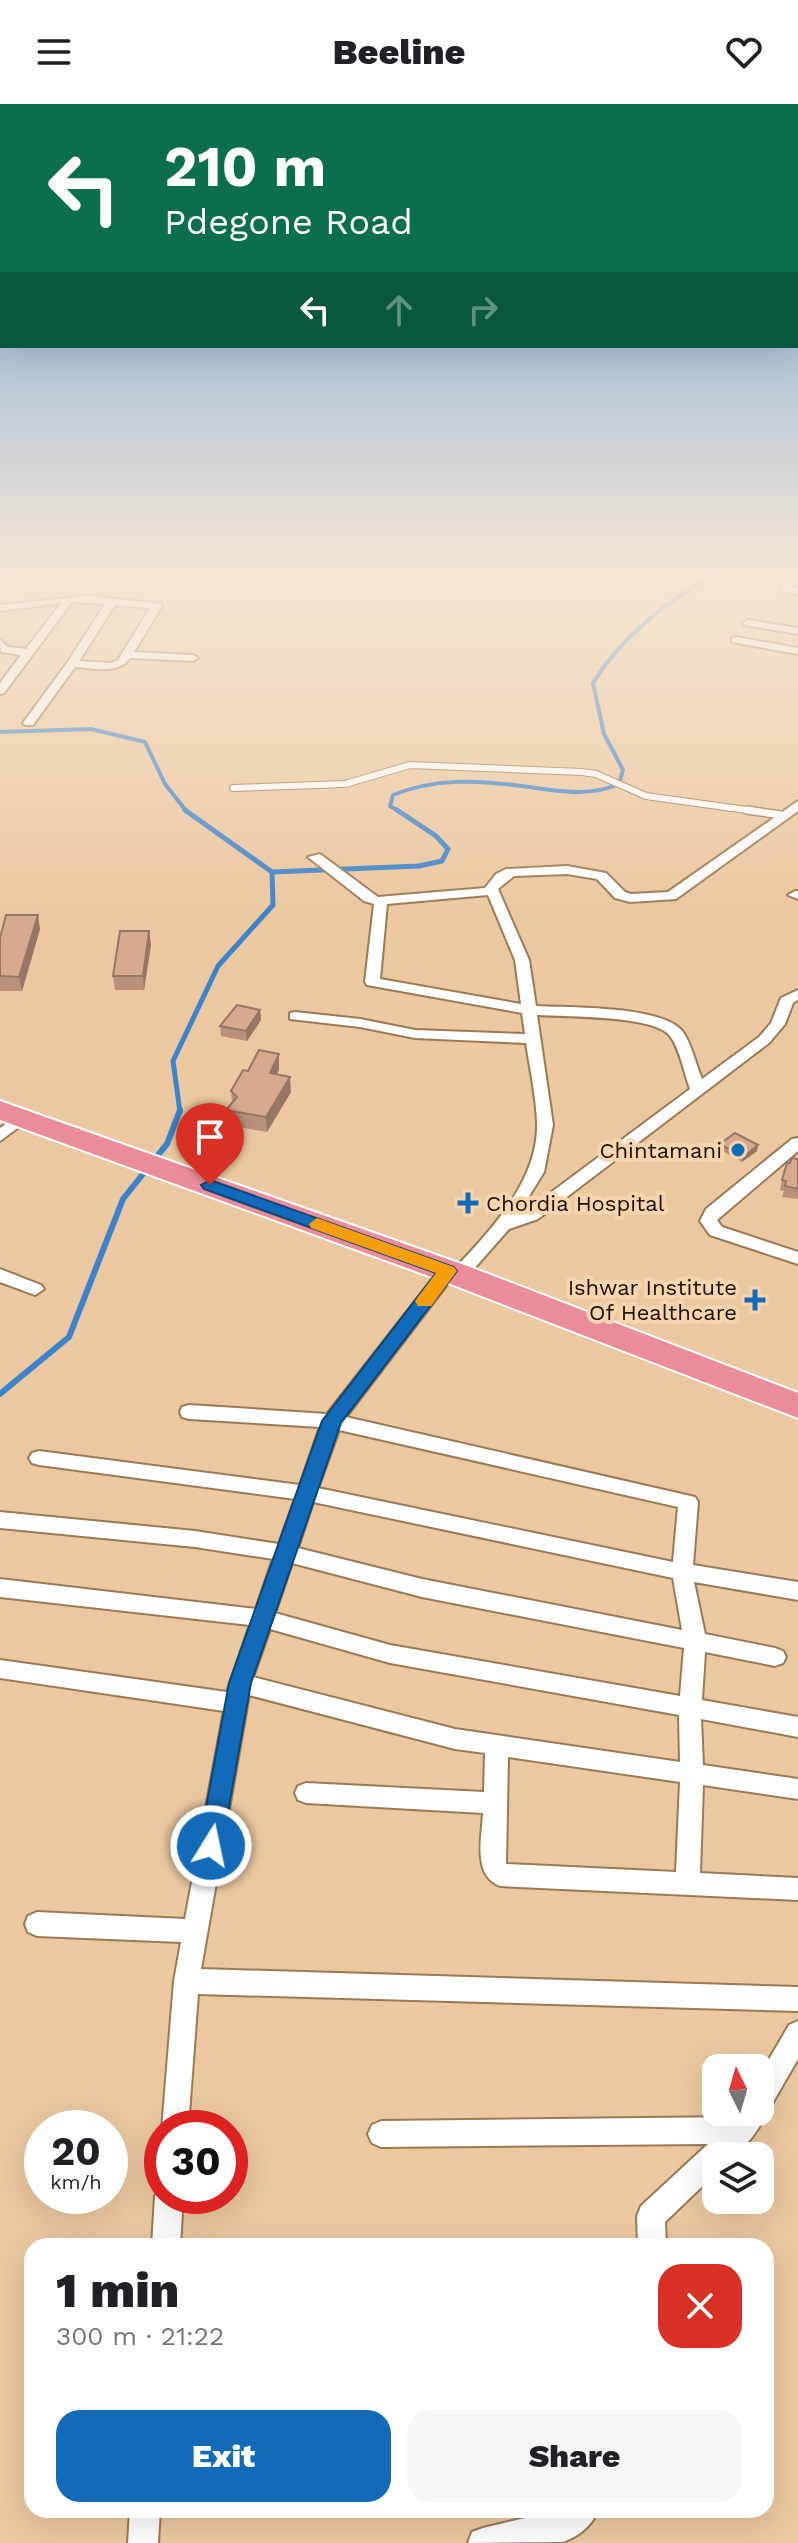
<!DOCTYPE html>
<meta charset="utf-8">
<style>
:root{--surface:#fff;--page:#f6f6f6;--text:#202124;--muted:#757577;--accent:#126bb8}
body{margin:0;font-family:"Work Sans",sans-serif;background:var(--page);color:var(--text);height:100vh;display:flex;flex-direction:column;font-size:30px;white-space:nowrap}
*{box-sizing:border-box;margin:0}
p{font-size:26px;color:var(--muted)}
.icon{flex:none;width:44px;height:44px;fill:none;stroke:currentColor;stroke-width:2;stroke-linecap:round;stroke-linejoin:round}
.map{position:relative;flex:1;overflow:hidden}
.drawer{position:absolute;left:24px;top:2134px;width:750px;height:280px;display:flex;flex-direction:column;background:var(--surface);border-radius:24px;box-shadow:0 8px 32px #0002}
.drawer>*{flex:none}
.top-card{position:absolute;left:0px;top:0px;width:798px;height:244px;box-shadow:0 8px 32px #0002;background:#0b6e4f;color:#fff;overflow:hidden}
.needle{width:52px;rotate:355deg}
.tools{position:absolute;left:702px;top:1950px;display:grid;gap:16px}
.tools a{display:grid;place-items:center;width:72px;height:72px;border-radius:16px;background:var(--surface);box-shadow:0 8px 32px #0002;font-size:40px}
.speed{position:absolute;left:24px;top:2006px;display:flex;gap:16px;font-size:40px;font-weight:700;text-align:center}
.speed>*{display:grid;place-content:center;width:104px;height:104px;border-radius:50%;background:var(--surface);box-shadow:0 8px 32px #0002;line-height:1}
.speed small{font-size:20px;font-weight:400}
.speed .limit{border:12px solid #d22;background:#fff;color:#111}
.pin{position:absolute;display:grid;place-items:center;width:68px;height:68px;color:#fff;margin:-82px -34px;border-radius:50% 50% 50% 0;rotate:-45deg;box-shadow:0 0 8px #0007}
.pin .icon{rotate:45deg}
.me{position:absolute;width:88px;margin:-44px;rotate:10deg;stroke-linejoin:round;filter:drop-shadow(0 0 6px #0008)}
.turn{display:flex;align-items:center;gap:28px;height:168px;padding:0 32px;font-size:36px}
.turn .icon{width:104px;height:104px;stroke-width:2.5}
.turn b{display:block;font-size:56px;line-height:68px}
.lanes{display:flex;align-items:center;height:76px;padding:0 32px;background:#0003;justify-content:center;gap:40px;direction:ltr}
.lanes .off{opacity:.35}
.round{display:grid;place-items:center;flex:none;width:84px;height:84px;border-radius:24px;background:var(--page)}
.overview{display:flex;align-items:center;justify-content:space-between;height:136px;padding:0 32px}
h1{font-size:48px;font-weight:800;line-height:60px}
.button{display:flex;gap:16px;margin-top:auto;padding:16px 32px}
.button a{flex:1;height:92px;border-radius:24px;background:var(--accent);color:#fff;font-size:32px;font-weight:800;line-height:92px;text-align:center}
.button a+a{background:var(--page);color:var(--text)}
header{display:flex;justify-content:space-between;align-items:center;height:104px;padding:0 32px;background:var(--surface);font-size:36px;font-weight:800}
.map>svg:first-child{display:block}
.lines{fill:none;stroke-linecap:round;stroke-linejoin:round}
.stream-far2{stroke:#3d83cb;stroke-width:4}
.stream-far1{stroke:#3d83cb;stroke-width:5}
.stream{stroke:#3d83cb;stroke-width:6}
.lane-far1-casing{stroke:#9a7a54;stroke-width:8}
.lane-casing{stroke:#9a7a54;stroke-width:10}
.street-casing{stroke:#9a7a54;stroke-width:4}
.highway-casing{stroke:#fff;stroke-width:4}
.lane-far1{stroke:#fff;stroke-width:6}
.lane{stroke:#fff;stroke-width:7}
.street{fill:#fff;fill-rule:evenodd}
.highway{fill:#ea8c99;fill-rule:evenodd}
.wall{fill:#b9917b}
.shaded-wall{fill:#967664}
.building{fill:#d7a98f;stroke:#967664;stroke-width:2}
.route{fill:#126bb8;stroke:#0c4678;stroke-width:2}
.slow{fill:#f59e0b}
.poi-dot{fill:#126bb8;stroke:#f8d5ad;stroke-width:3}
.labels{text-anchor:middle;stroke-width:8;stroke-linejoin:round;paint-order:stroke}
.poi-label{font-size:22px;fill:#1b0f02;stroke:#f8d5ad;text-anchor:end}
</style>
<header><svg class="icon" aria-label="menu" viewBox="0 0 24 24"><path d="M4 6h16M4 12h16M4 18h16"/></svg>Beeline<svg class="icon" aria-label="heart" viewBox="0 0 24 24"><path d="M12 20l-8-8c-3-5 5-10 8-4 3-6 11-1 8 4z"/></svg></header>
<div class="map">
<svg width="798" height="2439" viewBox="0 0 798 2439">
<rect width="100%" height="100%" fill="#ebc8a0"/>
<g class="lines">
<path class="stream-far2" d="M 0,471 L 14,468
M 0,628 L 91,625 L 145,638 L 165,680 L 187,708
M 400,708 L 390,702 L 393,691 C 435,674 477,676 521,682 C 554,686 588,694 619,680 L 623,666 L 604,630 L 593,579 C 624,529 669,496 720,468"/>
<path class="stream-far1" d="M 272,768 L 419,762 L 442,757 L 448,745 L 436,732 L 397,706
M 180,1008 L 173,957 L 218,862 L 273,801 L 272,768 L 185,706"/>
<path class="stream" d="M 154,1056 L 167,1040 L 180,1006
M 0,1290 L 69,1233 L 123,1095 L 147,1065"/>
<defs>
<path id="lane-far1" d="M 233,684 L 345,680 L 410,661 L 582,668 L 596,670 L 646,692 L 761,708"/>
<path id="lane" d="M 747,706 L 781,711"/>
<path id="street" d="M 755,468 L 798,468 L 798,474 L 788,473 L 791,483 L 798,484 L 798,490 L 783,488 L 778,472 Z
M 88,492 L 161,500 L 162,502 L 134,548 L 193,551 L 198,554 L 193,557 L 130,554 C 118,571 93,564 75,563 L 33,621 L 25,621 L 23,619 L 67,559 L 105,500 L 72,498 L 4,589 L 0,590 L 0,579 L 21,551 L 1,548 L 0,536 L 8,543 L 26,545 L 61,499 L 0,507 L 0,501 ZM 115,501 L 150,504 L 118,556 L 111,559 L 79,557 Z
M 748,516 L 798,524 L 798,530 L 744,521 L 743,519 Z
M 736,533 L 798,544 L 798,550 L 732,538 L 732,534 Z
M 798,697 L 798,707 L 676,795 L 630,798 L 615,794 L 597,775 L 567,770 L 514,772 L 498,785 L 529,856 L 536,902 C 569,904 663,901 683,928 C 692,941 696,961 702,975 L 759,933 L 771,919 L 781,894 L 798,886 L 798,896 L 793,899 L 785,920 L 769,939 L 538,1115 L 509,1125 L 465,1175 L 459,1177 L 452,1174 L 346,1313 L 695,1393 L 698,1398 L 693,1461 L 798,1478 L 798,1496 L 694,1478 L 705,1530 L 775,1544 L 783,1547 L 786,1553 L 783,1559 L 775,1562 L 705,1548 L 702,1596 L 798,1613 L 798,1633 L 701,1615 L 703,1661 L 798,1675 L 798,1695 L 703,1681 L 700,1769 L 798,1774 L 798,1796 L 500,1782 C 472,1771 482,1733 483,1709 L 306,1699 L 298,1696 L 295,1689 L 298,1682 L 306,1679 L 484,1688 L 485,1649 L 455,1645 L 249,1591 L 201,1865 L 798,1883 L 798,1907 L 198,1890 L 188,2024 L 162,2025 L 174,1877 L 181,1838 L 37,1832 L 28,1828 L 25,1820 L 28,1812 L 37,1808 L 185,1815 L 224,1607 L 0,1574 L 0,1556 L 227,1588 L 250,1521 L 0,1493 L 0,1475 L 256,1505 L 273,1455 L 195,1443 L 0,1424 L 0,1408 L 195,1427 L 279,1440 L 295,1395 L 39,1361 L 32,1359 L 29,1354 L 32,1349 L 39,1347 L 300,1381 L 320,1323 L 189,1315 L 182,1313 L 180,1308 L 182,1303 L 189,1301 L 327,1310 L 442,1163 L 448,1161 L 455,1164 C 491,1126 539,1076 537,1018 C 536,992 530,965 526,939 L 415,934 L 360,923 L 290,915 L 290,909 L 295,908 L 360,915 L 415,926 L 525,930 L 522,909 L 367,881 L 365,878 L 374,800 L 364,797 L 308,753 L 320,750 L 378,793 L 485,784 L 496,770 L 506,765 L 567,762 L 606,769 L 625,788 L 631,790 L 668,788 ZM 488,791 L 515,856 L 521,900 L 380,875 L 387,800 ZM 537,911 C 564,913 655,911 670,932 C 680,945 684,969 690,985 L 526,1107 L 518,1110 L 544,1068 L 553,1021 ZM 339,1326 L 678,1403 L 673,1458 L 318,1384 ZM 313,1398 L 673,1474 L 682,1526 L 422,1475 L 298,1444 ZM 292,1459 L 422,1493 L 684,1544 L 680,1592 L 390,1541 L 275,1509 ZM 270,1525 L 390,1559 L 679,1611 L 680,1658 L 455,1625 L 253,1573 ZM 508,1653 L 680,1678 L 676,1768 L 506,1760 Z
M 795,787 L 798,787 L 798,795 L 788,791 Z
M 21,1009 L 27,1011 L 29,1014 L 27,1017 L 0,1037 L 0,1024 Z
M 798,1034 L 798,1047 L 717,1116 L 722,1123 L 798,1148 L 798,1160 L 710,1131 L 700,1117 L 706,1105 L 792,1035 Z
M 0,1165 L 41,1181 L 44,1185 L 35,1191 L 0,1178 Z
M 798,1917 L 798,1955 L 769,2005 L 766,2007 C 761,2025 748,2039 734,2052 L 716,2052 L 716,2069 L 665,2118 L 666,2142 L 638,2142 L 637,2112 L 641,2102 L 708,2040 L 381,2043 L 372,2039 L 368,2030 L 372,2021 L 381,2017 L 735,2013 L 738,2008 L 760,2008 L 760,1971 L 789,1921 Z
M 162,2081 L 162,2092 L 183,2092 L 180,2142 L 152,2142 L 155,2092 Z
M 130,2406 L 160,2406 L 158,2439 L 128,2439 Z
M 559,2406 L 598,2406 C 592,2422 579,2432 563,2438 L 468,2439 L 472,2428 L 483,2424 Z"/>
<path id="highway" d="M 0,997 L 470,1163 L 798,1289 L 798,1314 L 448,1179 L 0,1016 Z"/>
</defs>
<use href="#lane-far1" class="lane-far1-casing"/>
<use href="#lane" class="lane-casing"/>
<use href="#street" class="street-casing"/>
<use href="#highway" class="highway-casing"/>
<use href="#lane-far1" class="lane-far1"/>
<use href="#lane" class="lane"/>
<use href="#street" class="street"/>
<use href="#highway" class="highway"/>
</g>
<path class="wall" d="M 40,825 L 22,887 L 0,887 L 0,834 Z
M 149,827 L 151,841 L 144,886 L 115,886 L 113,872 Z
M 260,906 L 261,916 L 247,937 L 221,932 L 220,922 Z
M 279,950 L 279,965 L 277,971 L 291,988 L 267,1028 L 227,1021 L 226,1006 L 232,999 L 231,987 L 248,967 Z
M 720,1040 L 757,1047 L 742,1058 L 719,1045 Z
M 798,1055 L 798,1095 L 782,1093 L 784,1087 L 780,1086 L 782,1076 L 790,1059 Z"/>
<path class="shaded-wall" d="M 38,811 L 40,825 L 22,887 L 19,873 Z
M 149,827 L 151,841 L 144,886 L 143,872 Z
M 260,906 L 261,916 L 247,937 L 246,927 Z
M 279,950 L 279,965 L 271,984 L 270,969 Z
M 290,973 L 291,988 L 267,1028 L 266,1013 Z
M 758,1041 L 757,1047 L 742,1058 L 743,1053 Z"/>
<path class="building" d="M 6,811 L 38,811 L 19,873 L 0,872 L 0,834 Z
M 120,827 L 149,827 L 143,872 L 113,872 Z
M 237,901 L 260,906 L 246,927 L 220,922 Z
M 259,946 L 279,950 L 270,969 L 290,973 L 266,1013 L 226,1006 L 237,993 L 231,987 L 243,966 L 248,967 Z
M 735,1029 L 758,1041 L 743,1053 L 720,1040 Z
M 792,1054 L 798,1055 L 798,1085 L 785,1082 L 786,1077 L 782,1076 L 787,1059 L 790,1059 Z"/>
<linearGradient id="sky" x2="0" y2="1"><stop stop-color="#63a0dc"/><stop offset="0.58" stop-color="#f6e6d4"/><stop offset="1" stop-color="#f6e6d4" stop-opacity="0"/></linearGradient>
<rect width="798" height="810" fill="url(#sky)"/>
<path class="route" d="M 210,1076 L 454,1163 L 457,1167 L 341,1319 L 251,1579 L 222,1742 L 219,1749 L 211,1753 L 202,1749 L 199,1742 L 229,1579 L 322,1317 L 436,1169 L 204,1085 L 201,1081 Z"/>
<path class="slow" d="M 317,1114 L 454,1163 L 457,1167 L 431,1202 L 418,1202 L 415,1197 L 436,1169 L 311,1124 L 309,1120 Z"/>
<g class="poi-dot">
<circle cx="738" cy="1046" r="8"/>
<path d="M464 1087h8v8h8v8h-8v8h-8v-8h-8v-8h8z"/>
<path d="M751 1184h8v8h8v8h-8v8h-8v-8h-8v-8h8z"/>
</g>
<g class="labels">
<g class="poi-label">
<text x="722" y="1054">Chintamani</text>
<text x="486" y="1107" text-anchor="start">Chordia Hospital</text>
<text x="737" y="1191">Ishwar Institute<tspan x="737" dy="25">Of Healthcare</tspan></text>
</g>
</g>
</svg>
<div class="tools">
<a><svg class="needle" viewBox="-14 -14 28 28"><path d="M0-13l5 13h-10z" fill="#e53935"/><path d="M0 13l5-13h-10z" fill="#757577"/></svg></a>
<a><svg class="icon" aria-label="layers" viewBox="0 0 24 24"><path d="M12 4l9 5-9 5-9-5zM3 14l9 5 9-5"/></svg></a>
</div>
<div class="speed"><div>20<small>km/h</small></div><div class="limit">30</div></div>
<div class="pin" style="left:210px;top:1081px;background:#d93025"><svg class="icon" aria-label="arrive" viewBox="0 0 24 24"><path d="M6 21V4h12l-3 4 3 4H6"/></svg></div>
<svg class="me" style="left:211px;top:1742px" viewBox="-20 -20 40 40"><circle r="17" fill="#126bb8" stroke="#fff" stroke-width="3"/><path d="M0-11L8 9 0 5-8 9z" fill="#fff"/></svg>
<div class="top-card">
<div class="turn"><svg class="icon" aria-label="left" viewBox="0 0 24 24"><path d="M17 20v-9H6M10 6l-5 5 5 5"/></svg><div><b>210 m</b>Pdegone Road</div></div>
<div class="lanes"><svg class="icon" aria-label="left" viewBox="0 0 24 24"><path d="M17 20v-9H6M10 6l-5 5 5 5"/></svg><svg class="icon off" aria-label="ahead" viewBox="0 0 24 24"><path d="M12 20V5M6 11l6-6 6 6"/></svg><svg class="icon off" aria-label="right" viewBox="0 0 24 24"><path d="M7 20v-9h11M14 6l5 5-5 5"/></svg></div>
</div>
<section class="drawer">
<div class="overview"><div><h1>1 min</h1><p>300 m · 21:22</p></div><a class="round" style="background:#d93025;color:#fff"><svg class="icon" aria-label="close" viewBox="0 0 24 24"><path d="M6 6l12 12M18 6L6 18"/></svg></a></div>
<div class="button"><a>Exit</a><a>Share</a></div>
</section>
</div>
